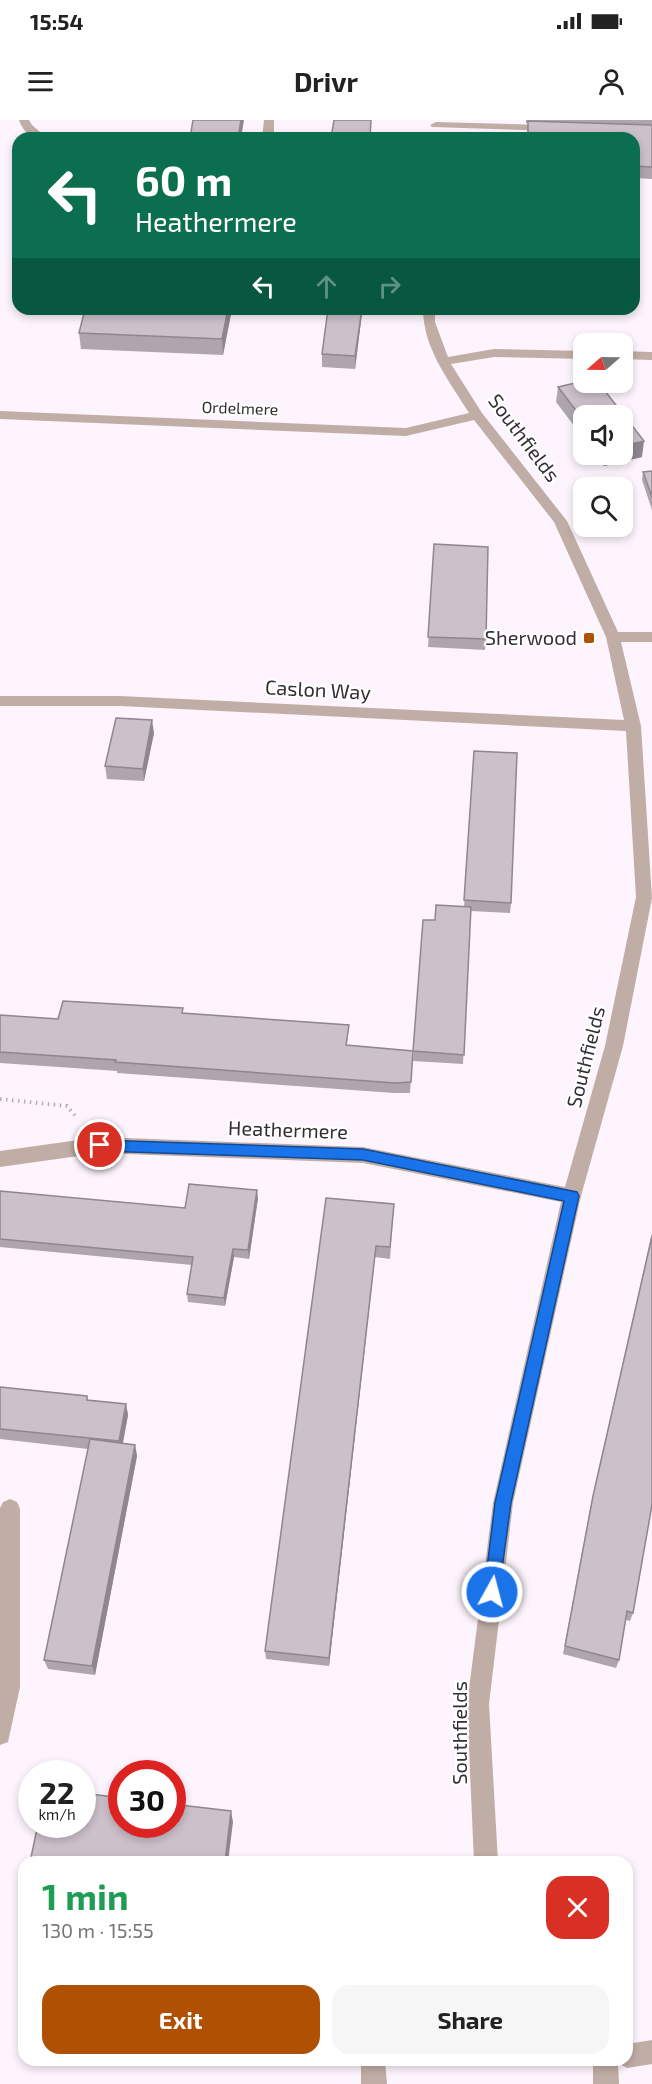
<!DOCTYPE html>
<meta charset="utf-8">
<style>
:root{--surface:#fff;--page:#f6f6f6;--text:#222;--muted:#767676;--accent:#af5002}
body{margin:0;font-family:"Exo 2",sans-serif;background:var(--page);color:var(--text);height:100vh;display:flex;flex-direction:column;font-size:22px;white-space:nowrap}
*{box-sizing:border-box;margin:0}
p{font-size:20px;color:var(--muted)}
.icon{flex:none;width:33px;height:33px;fill:none;stroke:currentColor;stroke-width:2;stroke-linecap:round;stroke-linejoin:round}
.map{position:relative;flex:1;overflow:hidden}
.details{position:absolute;left:18px;top:1736px;width:615px;height:210px;display:flex;flex-direction:column;background:var(--surface);border-radius:18px;box-shadow:0 3px 9px #0003}
.details>*{flex:none}
.top-card{position:absolute;left:12px;top:12px;width:628px;height:183px;border-radius:18px;box-shadow:0 3px 9px #0003;background:#0b6e4f;color:#fff;overflow:hidden}
.needle{width:39px;rotate:250deg}
.fabs{position:absolute;left:573px;top:213px;display:grid;gap:12px}
.fabs a{display:grid;place-items:center;width:60px;height:60px;border-radius:12px;background:var(--surface);box-shadow:0 3px 9px #0003;font-size:30px}
.speed{position:absolute;left:18px;top:1640px;display:flex;gap:12px;font-size:30px;font-weight:700;text-align:center}
.speed>*{display:grid;place-content:center;width:78px;height:78px;border-radius:50%;background:var(--surface);box-shadow:0 3px 9px #0003;line-height:1}
.speed small{font-size:15px;font-weight:400}
.speed .limit{border:9px solid #d22;background:#fff;color:#111}
.pin{position:absolute;display:grid;place-items:center;width:51px;height:51px;color:#fff;margin:-26px;border:3px solid #fff;border-radius:50%;box-shadow:0 2px 6px #0007}
.me{position:absolute;width:66px;margin:-33px;rotate:7deg;stroke-linejoin:round;filter:drop-shadow(0 0 4px #0008)}
.turn{display:flex;align-items:center;gap:21px;height:126px;padding:0 24px;font-size:27px}
.turn .icon{width:78px;height:78px;stroke-width:2.5}
.turn b{display:block;font-size:42px;line-height:51px}
.lanes{display:flex;align-items:center;height:57px;padding:0 24px;background:#0003;justify-content:center;gap:30px;direction:ltr}
.lanes .off{opacity:.35}
.round{display:grid;place-items:center;flex:none;width:63px;height:63px;border-radius:18px;background:var(--page)}
.headline{display:flex;align-items:center;justify-content:space-between;height:102px;padding:0 24px}
h1{font-size:36px;font-weight:700;line-height:45px;color:#1e9e55}
.primary-button{display:flex;gap:12px;margin-top:auto;padding:12px 24px}
.primary-button a{flex:1;height:69px;border-radius:18px;background:var(--accent);color:#fff;font-size:24px;font-weight:700;line-height:69px;text-align:center}
.primary-button a+a{background:var(--page);color:var(--text)}
.status{display:flex;justify-content:space-between;align-items:center;height:42px;padding:0 30px;background:var(--surface);direction:ltr}
.status svg{height:16px;fill:currentColor}
header{display:flex;justify-content:space-between;align-items:center;height:78px;padding:0 24px;background:var(--surface);font-size:27px;font-weight:700}
.map>svg:first-child{display:block}
.lines{fill:none;stroke-linecap:round;stroke-linejoin:round}
.path{stroke:#b6aeb6;stroke-width:4;stroke-dasharray:1.5 4.5;stroke-linecap:butt}
.service{fill:#c0aea6;fill-rule:evenodd}
.minor{fill:#c0aea6;fill-rule:evenodd}
.wall{fill:#afa5af}
.shaded-wall{fill:#8f868e}
.building{fill:#ccc0cb;stroke:#8f868e;stroke-width:1.5}
.route{fill:#1a73e8;stroke:#114b97;stroke-width:1.5}
.poi-dot{fill:#af5002;stroke:#fff;stroke-width:2}
.labels{text-anchor:middle;stroke-width:4.5;stroke-linejoin:round;paint-order:stroke}
.far-street-label{font-size:16px;fill:#342f34;stroke:#fff}
.street-label{font-size:20px;fill:#342f34;stroke:#fff}
.poi-label{font-size:20px;fill:#342f34;stroke:#fff;text-anchor:end}
</style>
<div class="status"><b>15:54</b><svg viewBox="0 0 49 12"><path d="M0 12V9h3v3zM5 12V6h3v6zM10 12V3h3v9zM15 12V0h3v12zM26 1h20v11H26zM47 4h2v5h-2z"/></svg></div>
<header><svg class="icon" aria-label="menu" viewBox="0 0 24 24"><path d="M4 6h16M4 12h16M4 18h16"/></svg>Drivr<svg class="icon" aria-label="person" viewBox="0 0 24 24"><circle cx="12" cy="8" r="4"/><path d="M4 21q1-7 8-7t8 7"/></svg></header>
<div class="map">
<svg width="652" height="1964" viewBox="0 0 652 1964">
<rect width="100%" height="100%" fill="#fef4fd"/>
<g class="lines">
<path class="path" d="M 0,979 L 67,986 L 77,998"/>
<path class="service" d="M 264,0 L 274,0 L 274,18 L 262,18 Z
M 10,1379 L 17,1382 L 20,1389 L 20,1567 L 8,1622 L 0,1625 L 0,1388 L 3,1382 Z"/>
<path class="minor" d="M 19,0 L 29,0 L 32,5 L 47,18 C 32,18 24,14 19,0 Z
M 436,2 L 551,5 L 557,8 L 551,11 L 432,7 L 430,5 Z
M 423,189 L 435,189 L 435,202 L 448,237 L 494,229 L 584,231 L 584,239 L 494,237 L 451,244 L 482,293 L 567,401 L 618,512 L 652,512 L 652,522 L 621,522 L 641,606 L 652,778 L 623,926 L 581,1076 L 513,1383 L 489,1584 L 498,1742 L 474,1742 L 467,1584 L 493,1383 L 561,1082 L 363,1043 L 100,1033 L 0,1047 L 0,1031 L 100,1017 L 363,1027 L 565,1067 L 605,926 L 636,777 L 626,611 L 120,586 L 0,586 L 0,576 L 120,576 L 624,600 L 606,517 L 554,402 L 474,300 L 406,316 L 0,299 L 0,291 L 406,308 L 469,293 C 449,261 423,228 423,189 Z
M 622,231 L 652,232 L 652,240 L 622,239 Z
M 652,1920 L 652,1944 L 627,1948 L 618,1943 L 619,1964 L 593,1964 L 593,1940 L 627,1940 L 627,1924 Z
M 361,1940 L 385,1940 L 387,1964 L 361,1964 Z"/>
</g>
<path class="wall" d="M 526,0 L 652,0 L 652,59 L 634,58 L 634,18 L 527,18 L 528,3 L 526,3 Z
M 85,189 L 232,189 L 223,235 L 81,229 L 79,213 Z
M 362,189 L 361,201 L 355,249 L 322,247 L 322,234 Z
M 558,267 L 642,337 L 604,346 L 595,334 L 622,334 L 584,296 L 584,319 L 556,282 Z
M 652,351 L 652,390 L 642,360 L 643,352 Z
M 434,424 L 486,519 L 485,530 L 428,527 Z
M 154,613 L 144,661 L 107,659 L 105,646 Z
M 474,631 L 511,783 L 510,793 L 470,791 L 463,944 L 413,941 L 423,800 L 435,800 L 464,787 Z
M 183,893 L 349,905 L 347,925 L 413,931 L 410,973 L 394,973 L 117,953 L 117,951 L 0,943 L 0,895 L 58,899 Z
M 0,1071 L 185,1088 L 258,1078 L 249,1139 L 234,1137 L 225,1186 L 188,1182 L 187,1174 L 192,1145 L 0,1127 Z
M 326,1078 L 394,1084 L 390,1139 L 375,1137 L 329,1546 L 266,1539 L 265,1531 Z
M 652,1113 L 652,1385 L 633,1493 L 630,1501 L 626,1500 L 619,1540 L 616,1548 L 563,1534 L 591,1384 Z
M 0,1267 L 87,1276 L 88,1280 L 126,1284 L 128,1295 L 123,1323 L 135,1325 L 137,1336 L 95,1555 L 48,1549 L 44,1540 L 88,1329 L 0,1319 Z"/>
<path class="shaded-wall" d="M 241,0 L 244,0 L 241,18 L 238,18 Z
M 228,189 L 232,189 L 223,235 L 222,219 Z
M 362,189 L 361,201 L 355,249 L 355,236 Z
M 644,321 L 642,337 L 604,346 L 605,334 L 622,334 L 622,326 Z
M 152,600 L 154,613 L 144,661 L 143,649 Z
M 257,1070 L 258,1078 L 249,1139 L 248,1130 Z
M 376,1126 L 375,1137 L 329,1546 L 329,1538 Z
M 233,1129 L 234,1137 L 225,1186 L 224,1178 Z
M 126,1284 L 128,1295 L 121,1332 L 119,1321 Z
M 135,1325 L 137,1336 L 95,1555 L 92,1546 Z
M 231,1691 L 233,1702 L 228,1742 L 225,1742 Z"/>
<path class="building" d="M 193,0 L 241,0 L 238,18 L 190,18 Z
M 334,0 L 371,0 L 370,18 L 331,18 Z
M 528,1 L 652,5 L 652,47 L 634,46 L 634,18 L 528,18 Z
M 85,189 L 228,189 L 222,219 L 79,213 Z
M 328,189 L 362,189 L 355,236 L 322,234 Z
M 584,261 L 584,262 L 598,262 L 644,321 L 622,326 L 622,296 L 584,296 L 584,301 L 558,267 Z
M 652,351 L 652,377 L 643,352 Z
M 434,424 L 488,427 L 486,519 L 428,517 Z
M 116,598 L 152,600 L 143,649 L 105,646 Z
M 474,631 L 517,633 L 511,783 L 464,780 Z
M 436,785 L 471,787 L 464,935 L 413,931 L 423,800 L 435,800 Z
M 63,881 L 183,888 L 182,893 L 349,905 L 346,925 L 413,931 L 411,962 L 395,963 L 115,942 L 116,940 L 0,932 L 0,895 L 58,899 Z
M 189,1064 L 257,1070 L 248,1130 L 233,1129 L 224,1178 L 187,1174 L 193,1137 L 0,1119 L 0,1071 L 185,1088 Z
M 326,1078 L 394,1084 L 390,1127 L 376,1126 L 329,1538 L 265,1531 Z
M 652,1116 L 652,1385 L 633,1493 L 627,1491 L 619,1540 L 565,1526 L 593,1376 Z
M 0,1267 L 87,1276 L 87,1280 L 126,1284 L 119,1321 L 0,1309 Z
M 90,1319 L 135,1325 L 92,1546 L 44,1540 Z
M 82,1673 L 122,1678 L 122,1704 L 172,1704 L 172,1684 L 231,1691 L 225,1742 L 30,1742 L 38,1704 L 82,1704 Z"/>
<path class="route" d="M 100,1020 L 363,1029 L 577,1072 L 579,1076 L 511,1383 L 498,1478 L 492,1480 L 486,1478 L 484,1472 L 495,1383 L 564,1081 L 363,1040 L 100,1031 L 95,1029 L 93,1025 L 95,1021 Z"/>
<rect class="poi-dot" x="583" y="512" width="12" height="12" rx="3"/>
<g class="labels">
<g class="far-street-label">
<text transform="translate(240 288) rotate(2)" y="6">Ordelmere</text>
</g>
<g class="street-label">
<text transform="translate(524 318) rotate(53)" y="7">Southfields</text>
<text transform="translate(318 570) rotate(3)" y="7">Caslon Way</text>
<text transform="translate(586 937) rotate(-76)" y="7">Southfields</text>
<text transform="translate(288 1010) rotate(2)" y="7">Heathermere</text>
<text transform="translate(460 1613) rotate(-90)" y="7">Southfields</text>
</g>
<g class="poi-label">
<text x="577" y="525">Sherwood</text>
</g>
</g>
</svg>
<div class="fabs">
<a><svg class="needle" viewBox="-14 -14 28 28"><path d="M0-13l5 13h-10z" fill="#e53935"/><path d="M0 13l5-13h-10z" fill="#767676"/></svg></a>
<a><svg class="icon" aria-label="sound" viewBox="0 0 24 24"><path d="M4 9h4l5-4v14l-5-4H4zM17 9q2 3 0 6"/></svg></a>
<a><svg class="icon" aria-label="search" viewBox="0 0 24 24"><circle cx="10" cy="10" r="6"/><path d="M15 15l6 6"/></svg></a>
</div>
<div class="speed"><div>22<small>km/h</small></div><div class="limit">30</div></div>
<div class="pin" style="left:100px;top:1025px;background:#d93025"><svg class="icon" aria-label="arrive" viewBox="0 0 24 24"><path d="M6 21V4h12l-3 4 3 4H6"/></svg></div>
<svg class="me" style="left:492px;top:1472px" viewBox="-20 -20 40 40"><circle r="17" fill="#1a73e8" stroke="#fff" stroke-width="3"/><path d="M0-11L8 9 0 5-8 9z" fill="#fff"/></svg>
<div class="top-card">
<div class="turn"><svg class="icon" aria-label="left" viewBox="0 0 24 24"><path d="M17 20v-9H6M10 6l-5 5 5 5"/></svg><div><b>60 m</b>Heathermere</div></div>
<div class="lanes"><svg class="icon" aria-label="left" viewBox="0 0 24 24"><path d="M17 20v-9H6M10 6l-5 5 5 5"/></svg><svg class="icon off" aria-label="ahead" viewBox="0 0 24 24"><path d="M12 20V5M6 11l6-6 6 6"/></svg><svg class="icon off" aria-label="right" viewBox="0 0 24 24"><path d="M7 20v-9h11M14 6l5 5-5 5"/></svg></div>
</div>
<section class="details">
<div class="headline"><div><h1>1 min</h1><p>130 m · 15:55</p></div><a class="round" style="background:#d93025;color:#fff"><svg class="icon" aria-label="close" viewBox="0 0 24 24"><path d="M6 6l12 12M18 6L6 18"/></svg></a></div>
<div class="primary-button"><a>Exit</a><a>Share</a></div>
</section>
</div>
